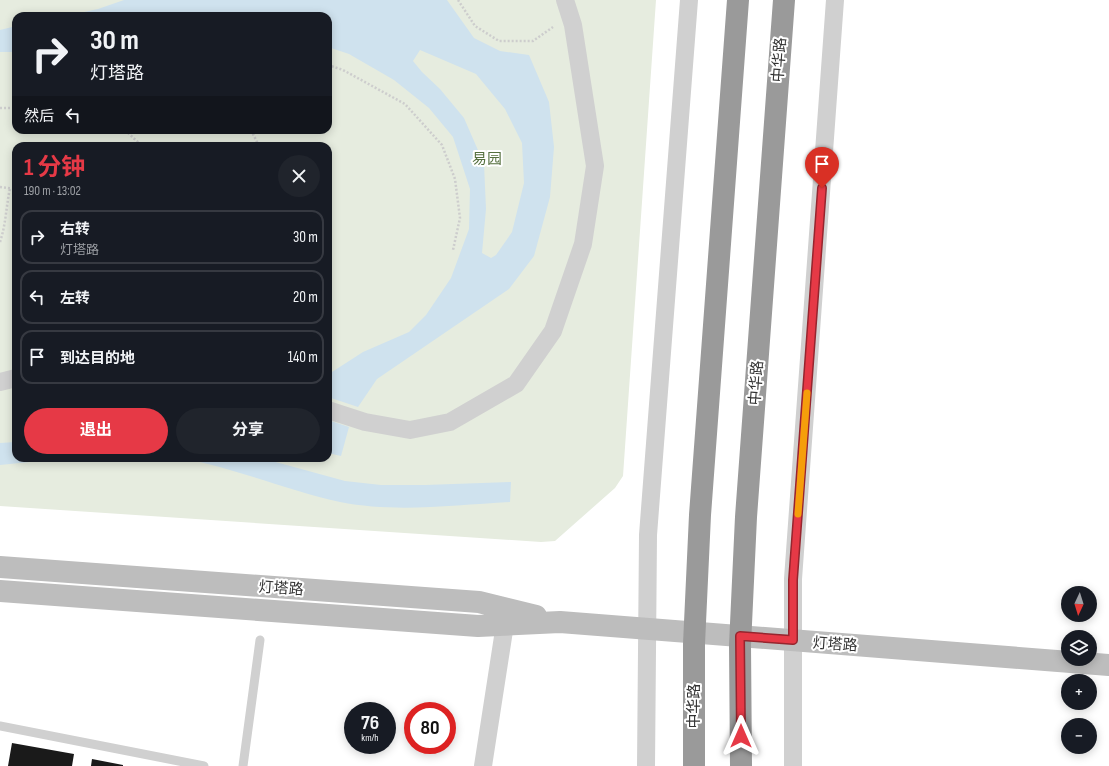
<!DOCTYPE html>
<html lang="zh">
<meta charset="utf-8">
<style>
:root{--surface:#171b24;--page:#20242c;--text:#f1f3f6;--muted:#9ea1a6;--line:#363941;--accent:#e63946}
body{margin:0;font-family:"Sofia Sans Condensed","Noto Sans SC",sans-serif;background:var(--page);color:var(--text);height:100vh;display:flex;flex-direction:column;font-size:15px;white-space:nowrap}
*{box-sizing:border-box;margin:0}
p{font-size:13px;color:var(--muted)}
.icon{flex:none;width:22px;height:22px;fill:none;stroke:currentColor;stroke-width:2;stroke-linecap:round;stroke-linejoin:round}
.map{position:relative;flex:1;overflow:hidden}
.panel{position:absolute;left:12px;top:142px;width:320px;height:320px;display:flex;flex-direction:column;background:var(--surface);border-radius:12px;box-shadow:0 2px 10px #0003}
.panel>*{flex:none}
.top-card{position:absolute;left:12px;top:12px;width:320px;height:122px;border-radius:12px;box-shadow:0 2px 10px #0003;background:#171b24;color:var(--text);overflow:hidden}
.needle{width:26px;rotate:184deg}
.buttons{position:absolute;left:1061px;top:586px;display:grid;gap:8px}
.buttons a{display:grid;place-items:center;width:36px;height:36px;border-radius:50%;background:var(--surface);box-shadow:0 2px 10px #0003;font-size:20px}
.speed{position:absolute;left:344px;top:702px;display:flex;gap:8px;font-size:20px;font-weight:700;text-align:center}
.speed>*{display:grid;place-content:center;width:52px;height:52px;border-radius:50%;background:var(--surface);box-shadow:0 2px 10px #0003;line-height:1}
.speed small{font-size:10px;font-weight:400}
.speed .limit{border:6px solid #d22;background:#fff;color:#111}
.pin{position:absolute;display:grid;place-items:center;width:34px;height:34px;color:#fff;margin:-41px -17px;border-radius:50% 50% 50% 0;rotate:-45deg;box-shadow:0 0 4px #0007}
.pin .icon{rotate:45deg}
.me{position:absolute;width:44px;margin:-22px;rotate:0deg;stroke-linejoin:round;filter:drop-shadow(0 0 3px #0008)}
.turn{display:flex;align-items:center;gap:14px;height:84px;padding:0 12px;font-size:18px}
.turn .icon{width:52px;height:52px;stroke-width:2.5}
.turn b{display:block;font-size:28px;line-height:34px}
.then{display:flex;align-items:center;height:38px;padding:0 12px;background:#0003;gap:8px;font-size:15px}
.round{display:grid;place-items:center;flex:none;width:42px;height:42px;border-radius:21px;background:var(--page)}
.headline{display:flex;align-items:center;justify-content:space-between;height:68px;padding:0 12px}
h1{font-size:24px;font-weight:700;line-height:30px;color:var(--accent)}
.button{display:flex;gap:8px;margin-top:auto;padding:8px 12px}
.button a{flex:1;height:46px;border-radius:24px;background:var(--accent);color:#fff;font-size:16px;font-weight:700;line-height:46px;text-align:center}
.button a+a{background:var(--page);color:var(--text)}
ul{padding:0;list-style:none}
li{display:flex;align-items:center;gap:12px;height:54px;margin:0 8px 6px;padding:0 4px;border:2px solid var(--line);border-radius:12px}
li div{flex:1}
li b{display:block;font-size:15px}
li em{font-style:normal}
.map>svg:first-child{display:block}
.green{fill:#e6ecdf;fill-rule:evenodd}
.water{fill:#cfe2ee;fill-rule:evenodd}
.building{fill:#1a1a1a}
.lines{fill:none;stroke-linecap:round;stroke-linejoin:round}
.path{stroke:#cdcdcd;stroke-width:2.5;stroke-dasharray:2 2;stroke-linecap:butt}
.lane{stroke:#d0d0d0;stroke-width:9}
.street{stroke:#d0d0d0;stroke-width:18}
.secondary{stroke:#bdbdbd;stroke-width:22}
.highway{stroke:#9a9a9a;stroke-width:22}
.route-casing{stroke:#96252e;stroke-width:10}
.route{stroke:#e63946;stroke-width:7}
.slow{stroke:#f59e0b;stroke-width:7}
.labels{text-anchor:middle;stroke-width:4;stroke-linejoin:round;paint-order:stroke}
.street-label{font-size:15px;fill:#333;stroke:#fff}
.park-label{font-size:15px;fill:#56703f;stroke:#fff}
</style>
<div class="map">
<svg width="1109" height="766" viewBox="0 0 1109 766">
<rect width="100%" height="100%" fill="#fff"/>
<path class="green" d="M 0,0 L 656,0 L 623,476 L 615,488 L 555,541 L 541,542 L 0,506 ZM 16,16 L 328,16 L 328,130 L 16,130 ZM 16,146 L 328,146 L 328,458 L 16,458 Z"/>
<path class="water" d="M 124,0 L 447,0 L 474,38 L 500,51 L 529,55 L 549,102 L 554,147 L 550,197 L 534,256 L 509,289 L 377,379 L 358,407 L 328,397 L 328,376 L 332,372 L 363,352 L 409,332 L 426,315 L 451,278 L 469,229 L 470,189 L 453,137 L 429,108 L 394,80 L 349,54 L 328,47 L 328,16 L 66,16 L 98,9 ZM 420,50 L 476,74 L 505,109 L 522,143 L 524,183 L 512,232 L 496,255 L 491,258 L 482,253 L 486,209 L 484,164 L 464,118 L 440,89 L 422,72 L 413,61 Z
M 16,26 L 16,52 L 0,52 L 0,30 Z
M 328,420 L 349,427 L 341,456 L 328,453 Z
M 16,442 L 16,458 L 69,458 L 0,465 L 0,443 Z
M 181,458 L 261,458 L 345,481 L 381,485 L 425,485 L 511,482 L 510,502 C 454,505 395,513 340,502 C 286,490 235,468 181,458 Z"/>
<path class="building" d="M 12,743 L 74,754 L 72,766 L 8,766 Z
M 92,759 L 123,765 L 123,766 L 91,766 Z"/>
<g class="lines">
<path class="path" d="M 458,0 L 475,26 L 499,41 L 533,41 L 553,27
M 328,65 L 343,70 L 405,104 L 442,145 L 455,179 L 460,218 L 453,250
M 0,108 L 16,108
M 125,130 L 142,146
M 251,130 L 259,146
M 0,187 L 16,189
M 0,242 C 6,224 6,207 10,188"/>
<path class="lane" d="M 0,726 L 204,766
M 243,766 L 260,640"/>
<path class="street" d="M 0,382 L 16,378
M 328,410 L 365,422 L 410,430 L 450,422 L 516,384 L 553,331 L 583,244 L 595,166 L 573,25 L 565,0
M 483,766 L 505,624
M 646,766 L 648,535 L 689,0
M 793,766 L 793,579 L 835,0"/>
<path class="secondary" d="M 0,567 L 479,602 L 536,616
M 0,591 L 478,626 L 560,622 L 1109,665"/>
<path class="highway" d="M 694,766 L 694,644 L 700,515 L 738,0
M 741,766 L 740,645 L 746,517 L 784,0"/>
</g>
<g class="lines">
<defs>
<path id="route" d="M 741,736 L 740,636 L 793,640 L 793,580 L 822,188"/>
</defs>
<use href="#route" class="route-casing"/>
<use href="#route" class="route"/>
<path class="slow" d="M 798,514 L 807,393"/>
</g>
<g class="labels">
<g class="street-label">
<text transform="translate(779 60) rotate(-86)" y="5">中华路</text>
<text transform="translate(756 383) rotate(-86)" y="5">中华路</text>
<text transform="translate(281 588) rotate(4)" y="5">灯塔路</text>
<text transform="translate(835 644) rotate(4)" y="5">灯塔路</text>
<text transform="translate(694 706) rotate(-90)" y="5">中华路</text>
</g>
<g class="park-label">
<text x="487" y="164">易园</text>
</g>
</g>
</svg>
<div class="buttons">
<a><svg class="needle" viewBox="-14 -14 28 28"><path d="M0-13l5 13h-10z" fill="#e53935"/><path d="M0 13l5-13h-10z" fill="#9ea1a6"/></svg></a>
<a><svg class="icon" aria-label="layers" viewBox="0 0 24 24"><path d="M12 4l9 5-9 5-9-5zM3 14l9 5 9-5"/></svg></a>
<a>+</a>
<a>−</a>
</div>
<div class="speed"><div>76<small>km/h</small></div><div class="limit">80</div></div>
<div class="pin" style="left:822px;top:188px;background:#d93025"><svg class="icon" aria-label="arrive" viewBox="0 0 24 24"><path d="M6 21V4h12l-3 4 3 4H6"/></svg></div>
<svg class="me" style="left:741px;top:736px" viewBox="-20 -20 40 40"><path d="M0-17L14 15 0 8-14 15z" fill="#e63946" stroke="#fff" stroke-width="4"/></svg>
<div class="top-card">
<div class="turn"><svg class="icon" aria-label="right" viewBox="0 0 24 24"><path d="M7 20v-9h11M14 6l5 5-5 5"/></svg><div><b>30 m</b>灯塔路</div></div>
<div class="then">然后<svg class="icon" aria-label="left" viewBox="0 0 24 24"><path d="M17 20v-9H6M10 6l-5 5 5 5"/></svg></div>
</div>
<section class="panel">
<div class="headline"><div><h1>1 分钟</h1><p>190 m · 13:02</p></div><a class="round"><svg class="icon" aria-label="close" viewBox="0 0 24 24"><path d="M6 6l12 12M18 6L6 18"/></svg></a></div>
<ul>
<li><svg class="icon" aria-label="right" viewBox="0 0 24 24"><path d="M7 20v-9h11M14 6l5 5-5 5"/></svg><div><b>右转</b><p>灯塔路</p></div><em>30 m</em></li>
<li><svg class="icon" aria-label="left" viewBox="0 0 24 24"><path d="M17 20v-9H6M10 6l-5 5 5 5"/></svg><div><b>左转</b></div><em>20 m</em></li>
<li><svg class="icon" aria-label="arrive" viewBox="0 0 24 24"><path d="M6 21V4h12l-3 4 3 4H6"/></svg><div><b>到达目的地</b></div><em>140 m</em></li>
</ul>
<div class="button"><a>退出</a><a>分享</a></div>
</section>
</div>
